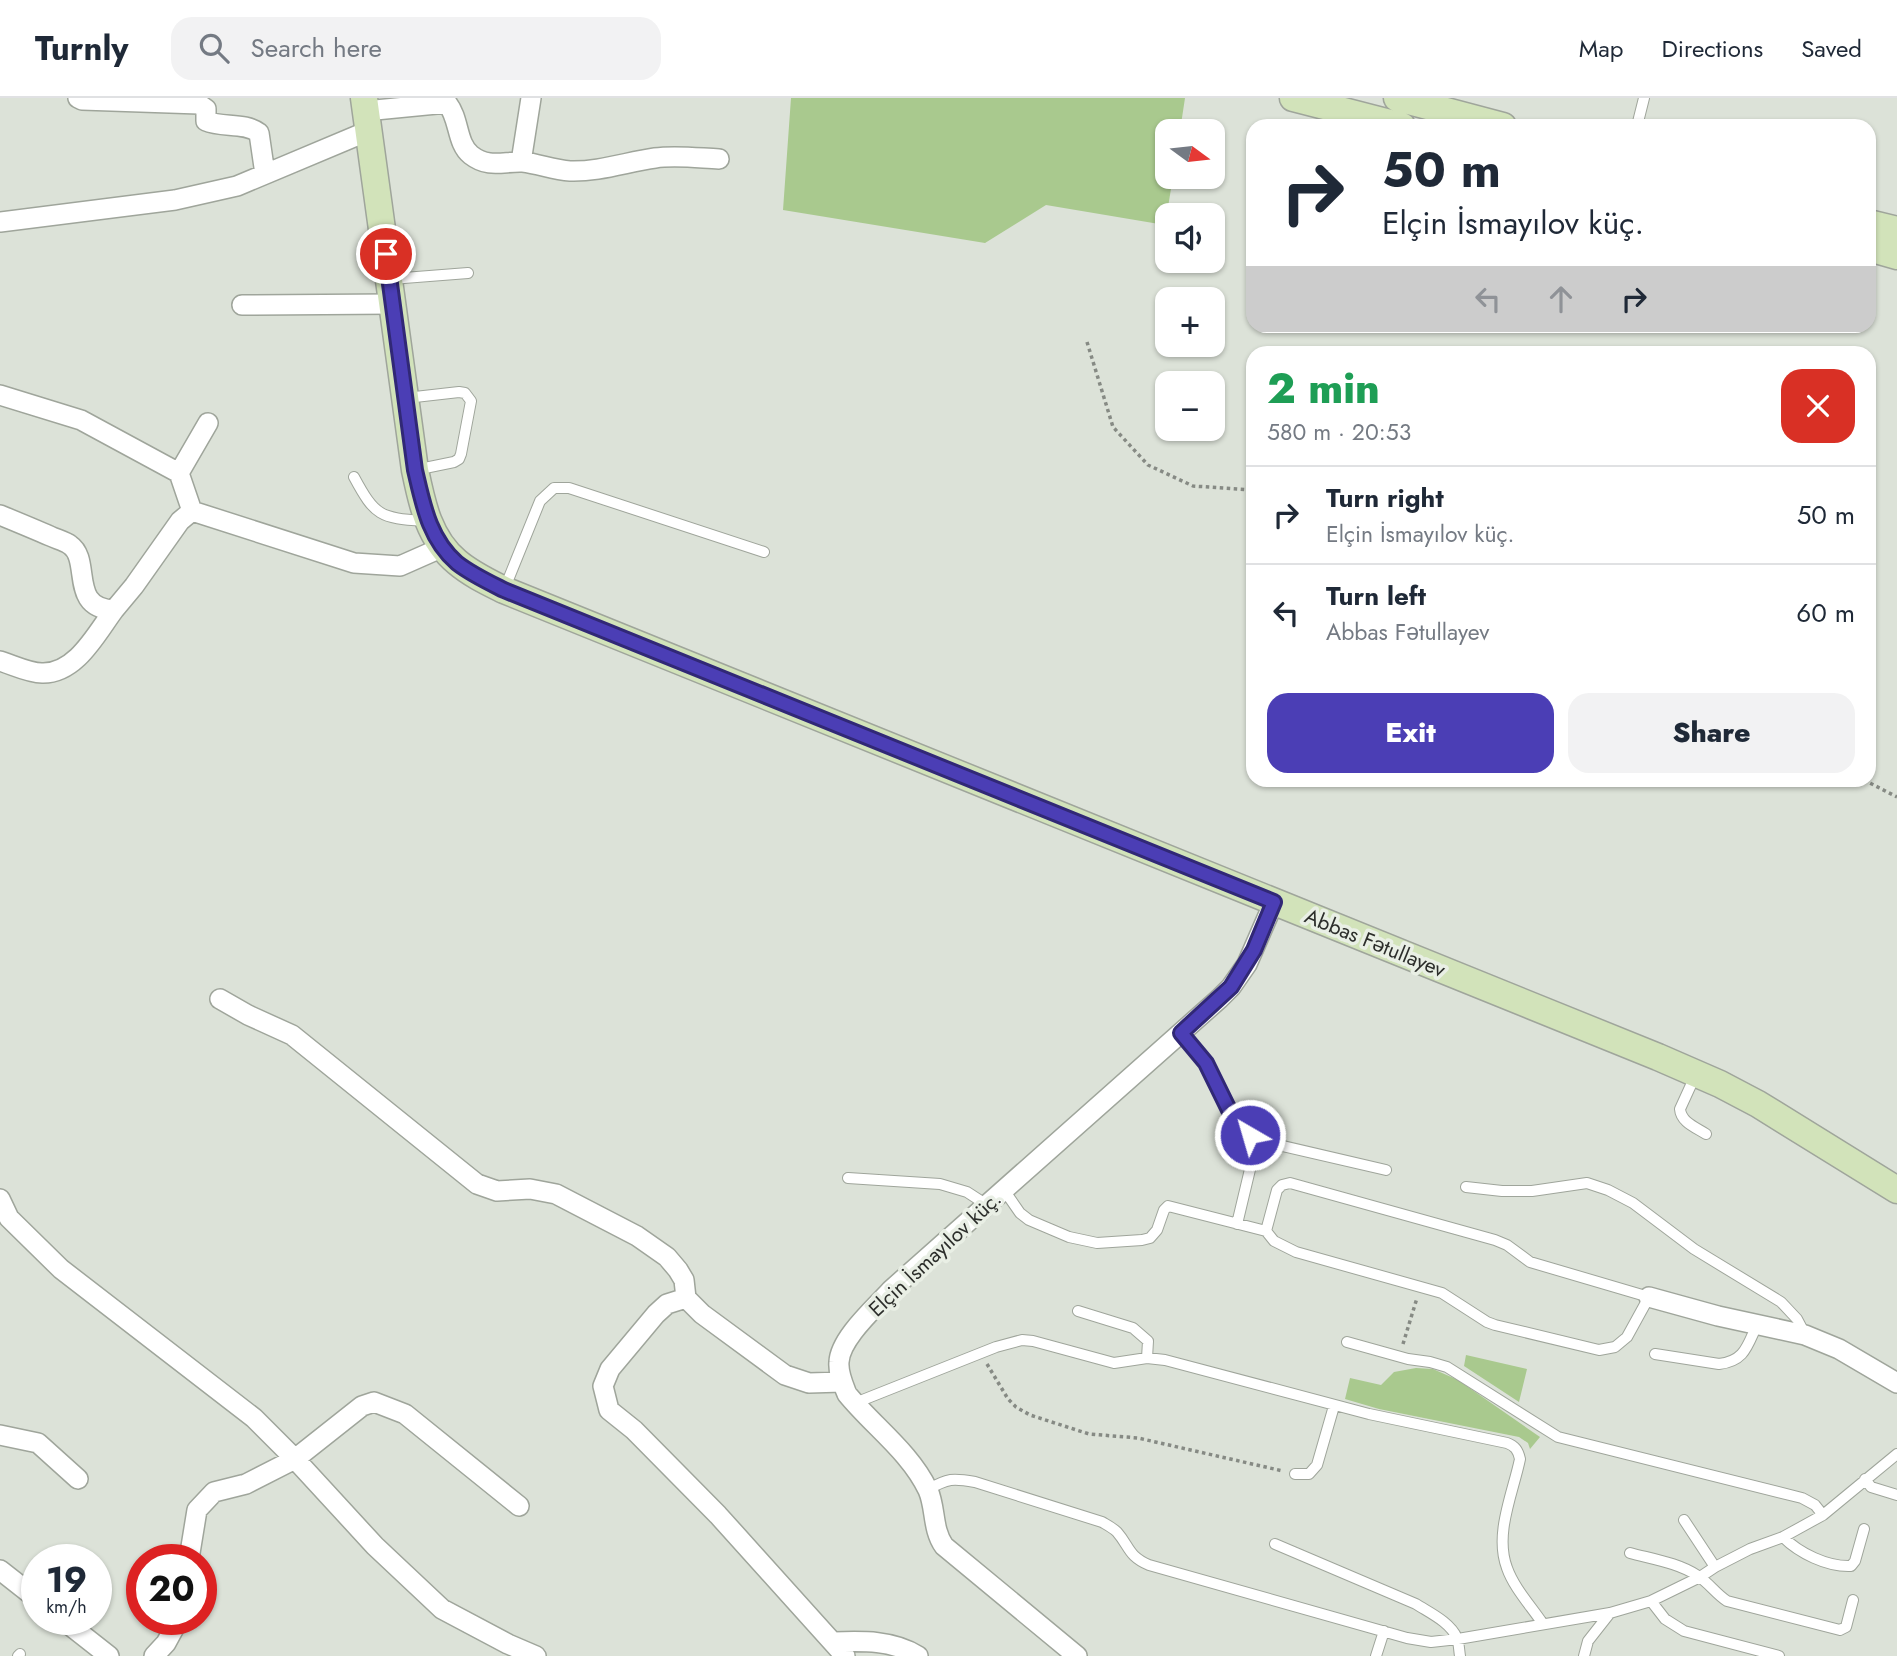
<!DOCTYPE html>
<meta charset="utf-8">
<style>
:root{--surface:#fff;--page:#f2f2f3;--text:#1f2937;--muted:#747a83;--line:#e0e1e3;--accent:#4b3eb5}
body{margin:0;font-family:Jost,sans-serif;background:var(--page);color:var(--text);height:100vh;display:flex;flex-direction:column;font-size:26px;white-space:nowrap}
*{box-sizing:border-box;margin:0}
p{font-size:23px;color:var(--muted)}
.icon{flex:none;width:38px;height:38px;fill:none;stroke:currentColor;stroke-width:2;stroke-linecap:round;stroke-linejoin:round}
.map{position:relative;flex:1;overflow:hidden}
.side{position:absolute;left:1246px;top:248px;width:630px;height:441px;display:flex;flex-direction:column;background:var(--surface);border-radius:21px;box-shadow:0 2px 5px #0004}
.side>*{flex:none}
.guide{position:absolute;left:1246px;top:21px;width:630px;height:214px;border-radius:21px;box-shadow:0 2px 5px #0004;background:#fff;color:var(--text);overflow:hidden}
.needle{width:46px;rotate:105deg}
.buttons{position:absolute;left:1155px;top:21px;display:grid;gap:14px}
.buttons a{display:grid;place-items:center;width:70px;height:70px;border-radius:14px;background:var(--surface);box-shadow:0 2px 5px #0004;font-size:35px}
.speed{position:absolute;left:21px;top:1446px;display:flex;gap:14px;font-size:35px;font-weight:700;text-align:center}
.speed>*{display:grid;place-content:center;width:91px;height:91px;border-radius:50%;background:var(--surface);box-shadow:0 2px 5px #0004;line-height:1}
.speed small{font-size:18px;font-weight:400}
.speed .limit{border:10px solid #d22;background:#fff;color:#111}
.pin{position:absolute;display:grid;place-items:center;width:60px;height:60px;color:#fff;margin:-30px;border:4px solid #fff;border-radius:50%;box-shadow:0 2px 7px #0007}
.me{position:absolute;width:77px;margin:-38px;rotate:322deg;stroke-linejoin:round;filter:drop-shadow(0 0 5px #0008)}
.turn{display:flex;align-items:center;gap:24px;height:147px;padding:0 21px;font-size:32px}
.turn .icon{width:91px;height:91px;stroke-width:2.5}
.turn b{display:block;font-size:49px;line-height:60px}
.lanes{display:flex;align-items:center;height:66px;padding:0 21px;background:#0003;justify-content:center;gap:35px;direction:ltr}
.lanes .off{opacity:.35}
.round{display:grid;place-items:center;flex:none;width:74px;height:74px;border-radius:21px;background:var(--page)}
.overview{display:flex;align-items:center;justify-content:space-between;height:119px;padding:0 21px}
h1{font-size:42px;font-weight:800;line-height:52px;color:#1e9e55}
.cta{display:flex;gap:14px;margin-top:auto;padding:14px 21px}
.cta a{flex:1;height:80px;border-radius:21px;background:var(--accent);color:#fff;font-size:28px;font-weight:800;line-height:80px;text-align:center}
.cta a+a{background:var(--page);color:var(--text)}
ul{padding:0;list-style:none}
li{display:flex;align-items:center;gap:21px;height:98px;padding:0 21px;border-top:2px solid var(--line)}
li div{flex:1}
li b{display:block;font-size:26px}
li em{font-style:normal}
header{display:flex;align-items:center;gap:42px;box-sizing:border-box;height:98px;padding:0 35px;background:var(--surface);border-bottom:2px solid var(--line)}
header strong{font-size:33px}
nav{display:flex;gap:38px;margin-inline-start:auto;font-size:24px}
.search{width:490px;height:63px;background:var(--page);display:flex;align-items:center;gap:18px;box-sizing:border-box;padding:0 24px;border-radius:21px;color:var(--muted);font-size:26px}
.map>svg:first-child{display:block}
.green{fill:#a9c98e}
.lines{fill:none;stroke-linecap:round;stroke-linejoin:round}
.lane-casing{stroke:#9fa59b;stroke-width:12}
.street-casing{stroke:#9fa59b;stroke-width:22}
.secondary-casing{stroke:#9fa59b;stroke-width:29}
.path{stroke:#868a84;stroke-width:3.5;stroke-dasharray:3.5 3.5;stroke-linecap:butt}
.lane{stroke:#fff;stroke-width:10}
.street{stroke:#fff;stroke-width:19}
.secondary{stroke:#d2e3ba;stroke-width:26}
.route-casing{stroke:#312876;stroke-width:18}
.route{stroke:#4b3eb5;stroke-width:12}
.labels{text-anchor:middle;stroke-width:7;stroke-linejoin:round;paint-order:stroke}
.street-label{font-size:21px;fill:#2c2e2b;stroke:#e9efe5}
</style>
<header>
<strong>Turnly</strong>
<div class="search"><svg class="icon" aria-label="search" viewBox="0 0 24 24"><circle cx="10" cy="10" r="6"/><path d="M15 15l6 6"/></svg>Search here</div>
<nav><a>Map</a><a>Directions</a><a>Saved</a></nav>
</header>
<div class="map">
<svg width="1897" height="1558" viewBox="0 0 1897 1558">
<rect width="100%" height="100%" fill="#dce2d8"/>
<path class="green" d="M 791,0 L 1185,0 L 1180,33 L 1167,33 L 1167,79 L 1173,79 L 1165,127 L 1046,107 L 985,145 L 783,112 Z
M 1466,1257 L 1527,1271 L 1519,1304 L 1464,1268 Z
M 1416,1270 L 1433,1271 L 1458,1282 L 1540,1339 L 1530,1351 L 1528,1345 L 1519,1339 L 1379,1311 L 1345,1301 L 1350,1280 L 1381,1287 L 1394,1274 Z"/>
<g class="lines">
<defs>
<path id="lane" d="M 1637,28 L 1644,0
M 391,181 L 468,175
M 406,300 L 459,294 L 465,295 L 471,303 L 461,356 L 459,361 L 454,364 L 415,372
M 354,379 C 375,418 380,420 424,423
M 504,492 L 540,403 L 554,390 L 569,390 L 764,454
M 1181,935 C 1190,945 1199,955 1206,965 C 1225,993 1226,1023 1257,1042 L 1386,1072
M 1696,976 L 1680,1011 C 1681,1024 1695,1029 1706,1036
M 848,1080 L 940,1086 L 967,1094 L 987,1107
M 1466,1089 L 1502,1093 L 1532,1093 L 1587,1085 L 1608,1092 L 1633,1105 L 1694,1151 L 1781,1204 L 1797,1221 L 1805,1236
M 1004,1092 L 1020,1115 L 1029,1122 L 1069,1139 L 1097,1145 L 1142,1142 L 1150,1140 L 1157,1132 L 1164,1112 L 1168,1108 L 1172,1109 L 1266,1133 L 1274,1143 L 1296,1154 L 1442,1195 L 1487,1224 L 1495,1227 L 1599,1252 L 1615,1249 L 1627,1239 L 1649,1199 L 1530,1164 L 1507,1147 L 1495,1142 L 1290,1085 L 1282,1087 L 1277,1092 L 1266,1133
M 1237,1126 L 1257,1042
M 1078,1213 L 1133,1230 L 1148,1243 L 1147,1260
M 1347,1244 L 1408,1261 L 1430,1264 L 1447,1269 L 1558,1339 L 1802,1400 L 1815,1407 L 1823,1417
M 1655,1256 L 1719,1266 C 1745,1263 1747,1248 1757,1227
M 855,1305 L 996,1249 L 1022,1242 L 1033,1243 L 1114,1265 L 1147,1260 L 1165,1262 L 1369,1316 L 1507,1345 C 1515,1348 1518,1352 1520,1361 C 1513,1395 1494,1436 1507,1470 C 1514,1490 1531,1508 1543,1526
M 1295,1376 L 1309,1376 L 1317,1367 L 1334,1308
M 1865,1381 L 1871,1389 L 1897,1397
M 927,1392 C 948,1380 953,1380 975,1384 L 1102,1424 C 1107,1427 1113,1430 1117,1434 C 1130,1449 1128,1458 1149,1467 L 1407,1540 L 1431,1544 L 1458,1541 L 1610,1515 L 1651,1503 L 1700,1479 L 1715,1469 L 1750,1451 L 1783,1439 L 1823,1417 L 1897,1356
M 1684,1422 L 1715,1469
M 1783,1439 C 1799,1455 1827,1469 1851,1468 L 1855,1463 L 1864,1431
M 1275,1446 L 1416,1506 C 1430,1515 1450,1524 1457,1540 C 1459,1545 1459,1552 1460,1558
M 1630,1455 C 1652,1461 1679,1465 1698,1478 C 1709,1485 1716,1496 1727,1503 L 1840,1532 L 1846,1529 L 1853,1502
M 1651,1503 L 1665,1521 L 1684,1533 L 1779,1558
M 18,1558 L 20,1556
M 1376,1558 L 1384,1533
M 1584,1558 L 1588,1543 L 1610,1515"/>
<path id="street" d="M 78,0 L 82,2 L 199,6 L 206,11 L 206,23 C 222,30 245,24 259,35 L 265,76
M 365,13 L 447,5 C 460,21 456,45 471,57 C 489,71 504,63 523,64 C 539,66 554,72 570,73 C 598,74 627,64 655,60 C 675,57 698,60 719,61
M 521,64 L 531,0
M 0,124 L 175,102 L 237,88 L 368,33
M 242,207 L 393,206
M 0,297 L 81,322 L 179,375 L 192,413
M 179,375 L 208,325
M 0,417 C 17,424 34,431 50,438 C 56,441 65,443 70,447 C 92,462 68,510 114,512 L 134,488 L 180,423 L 192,413 L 354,465 L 400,468 L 443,449
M 0,563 C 13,567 29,575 42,575 C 76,576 96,536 114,512
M 220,901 L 248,917 L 292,937 L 477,1086 L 497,1093 L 530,1091 L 556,1096 L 637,1138 L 667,1159 L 678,1172 L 684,1182 L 686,1200
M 0,1101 L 9,1120 L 61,1171 L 254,1320 L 295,1361 L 375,1448 L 442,1511 L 508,1546 L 536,1558
M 1649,1199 L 1718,1218 L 1805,1237 L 1839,1251 L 1897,1285
M 842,1284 L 809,1285 L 785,1277 L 702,1216 L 686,1200 L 667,1206 L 656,1216 L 610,1271 L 603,1288 L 609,1312 L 634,1332 L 718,1417 L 845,1558
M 0,1337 L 38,1345 L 78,1381
M 189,1461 L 197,1412 L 214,1394 L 246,1386 L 295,1361 L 362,1308 L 374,1304 L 405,1316 L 519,1408
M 0,1472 L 37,1501
M 62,1521 L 109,1558
M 834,1544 C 863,1543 893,1542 918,1558
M 154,1558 L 166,1545 L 179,1521
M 1077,1558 L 944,1448 C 932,1431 936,1410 928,1392 C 910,1354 873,1328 847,1296 C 843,1286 838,1275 839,1264 C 840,1240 876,1209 891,1192 L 1219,901 L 1231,889 L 1247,866 L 1274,804"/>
<path id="secondary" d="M 364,0 L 415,372 C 422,406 429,441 457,464 C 471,476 488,484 504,492 L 1658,959 L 1720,986 L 1758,1006 L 1897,1092
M 1293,0 L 1402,28
M 1397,0 L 1503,28
M 1869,125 L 1897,132
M 1869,150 L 1897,158"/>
</defs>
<use href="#lane" class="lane-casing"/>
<use href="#street" class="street-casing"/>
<use href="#secondary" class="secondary-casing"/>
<path class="path" d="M 1087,244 L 1113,329 L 1148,367 L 1193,388 L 1253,392
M 1864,682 L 1897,699
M 1403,1246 L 1417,1200
M 987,1266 L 1008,1301 L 1016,1309 L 1030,1317 L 1089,1336 L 1138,1340 L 1283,1373"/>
<use href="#lane" class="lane"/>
<use href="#street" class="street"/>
<use href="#secondary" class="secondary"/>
</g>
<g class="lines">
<defs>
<path id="route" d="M 386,156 L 415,372 C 423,406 429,441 457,465 C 471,476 488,484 504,492 L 1274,804 L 1254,852 L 1231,889 L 1181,935 L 1206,965 L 1232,1018 L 1250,1037"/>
</defs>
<use href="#route" class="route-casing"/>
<use href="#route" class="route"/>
</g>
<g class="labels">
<g class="street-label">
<text transform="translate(1375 845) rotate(22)" y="7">Abbas Fətullayev</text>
<text transform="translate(935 1156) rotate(-43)" y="7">Elçin İsmayılov küç.</text>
</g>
</g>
</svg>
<div class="buttons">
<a><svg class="needle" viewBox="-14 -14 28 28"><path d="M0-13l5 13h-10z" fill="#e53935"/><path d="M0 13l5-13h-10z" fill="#747a83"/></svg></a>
<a><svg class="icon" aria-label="sound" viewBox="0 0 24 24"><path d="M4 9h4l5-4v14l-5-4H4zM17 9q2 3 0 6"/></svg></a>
<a>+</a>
<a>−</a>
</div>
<div class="speed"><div>19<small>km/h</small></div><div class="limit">20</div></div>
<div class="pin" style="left:386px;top:156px;background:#d93025"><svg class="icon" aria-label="arrive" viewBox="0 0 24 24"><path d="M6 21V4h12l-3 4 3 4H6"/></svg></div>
<svg class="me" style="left:1250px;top:1037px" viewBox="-20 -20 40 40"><circle r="17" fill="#4b3eb5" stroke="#fff" stroke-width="3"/><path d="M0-11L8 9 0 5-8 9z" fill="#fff"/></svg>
<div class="guide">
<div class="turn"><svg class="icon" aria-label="right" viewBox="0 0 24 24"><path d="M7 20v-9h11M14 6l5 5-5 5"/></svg><div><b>50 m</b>Elçin İsmayılov küç.</div></div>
<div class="lanes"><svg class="icon off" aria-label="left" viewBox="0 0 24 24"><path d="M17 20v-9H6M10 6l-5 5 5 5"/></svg><svg class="icon off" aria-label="ahead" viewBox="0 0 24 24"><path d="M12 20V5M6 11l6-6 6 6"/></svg><svg class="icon" aria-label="right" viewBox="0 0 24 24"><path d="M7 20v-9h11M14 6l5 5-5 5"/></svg></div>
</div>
<section class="side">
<div class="overview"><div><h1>2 min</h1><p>580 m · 20:53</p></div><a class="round" style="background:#d93025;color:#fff"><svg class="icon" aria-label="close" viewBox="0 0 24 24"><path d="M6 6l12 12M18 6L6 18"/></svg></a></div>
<ul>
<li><svg class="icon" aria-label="right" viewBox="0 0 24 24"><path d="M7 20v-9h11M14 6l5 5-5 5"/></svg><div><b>Turn right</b><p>Elçin İsmayılov küç.</p></div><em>50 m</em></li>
<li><svg class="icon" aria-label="left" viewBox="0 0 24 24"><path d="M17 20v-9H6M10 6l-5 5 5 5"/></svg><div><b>Turn left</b><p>Abbas Fətullayev</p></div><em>60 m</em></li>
</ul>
<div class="cta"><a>Exit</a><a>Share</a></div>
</section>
</div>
